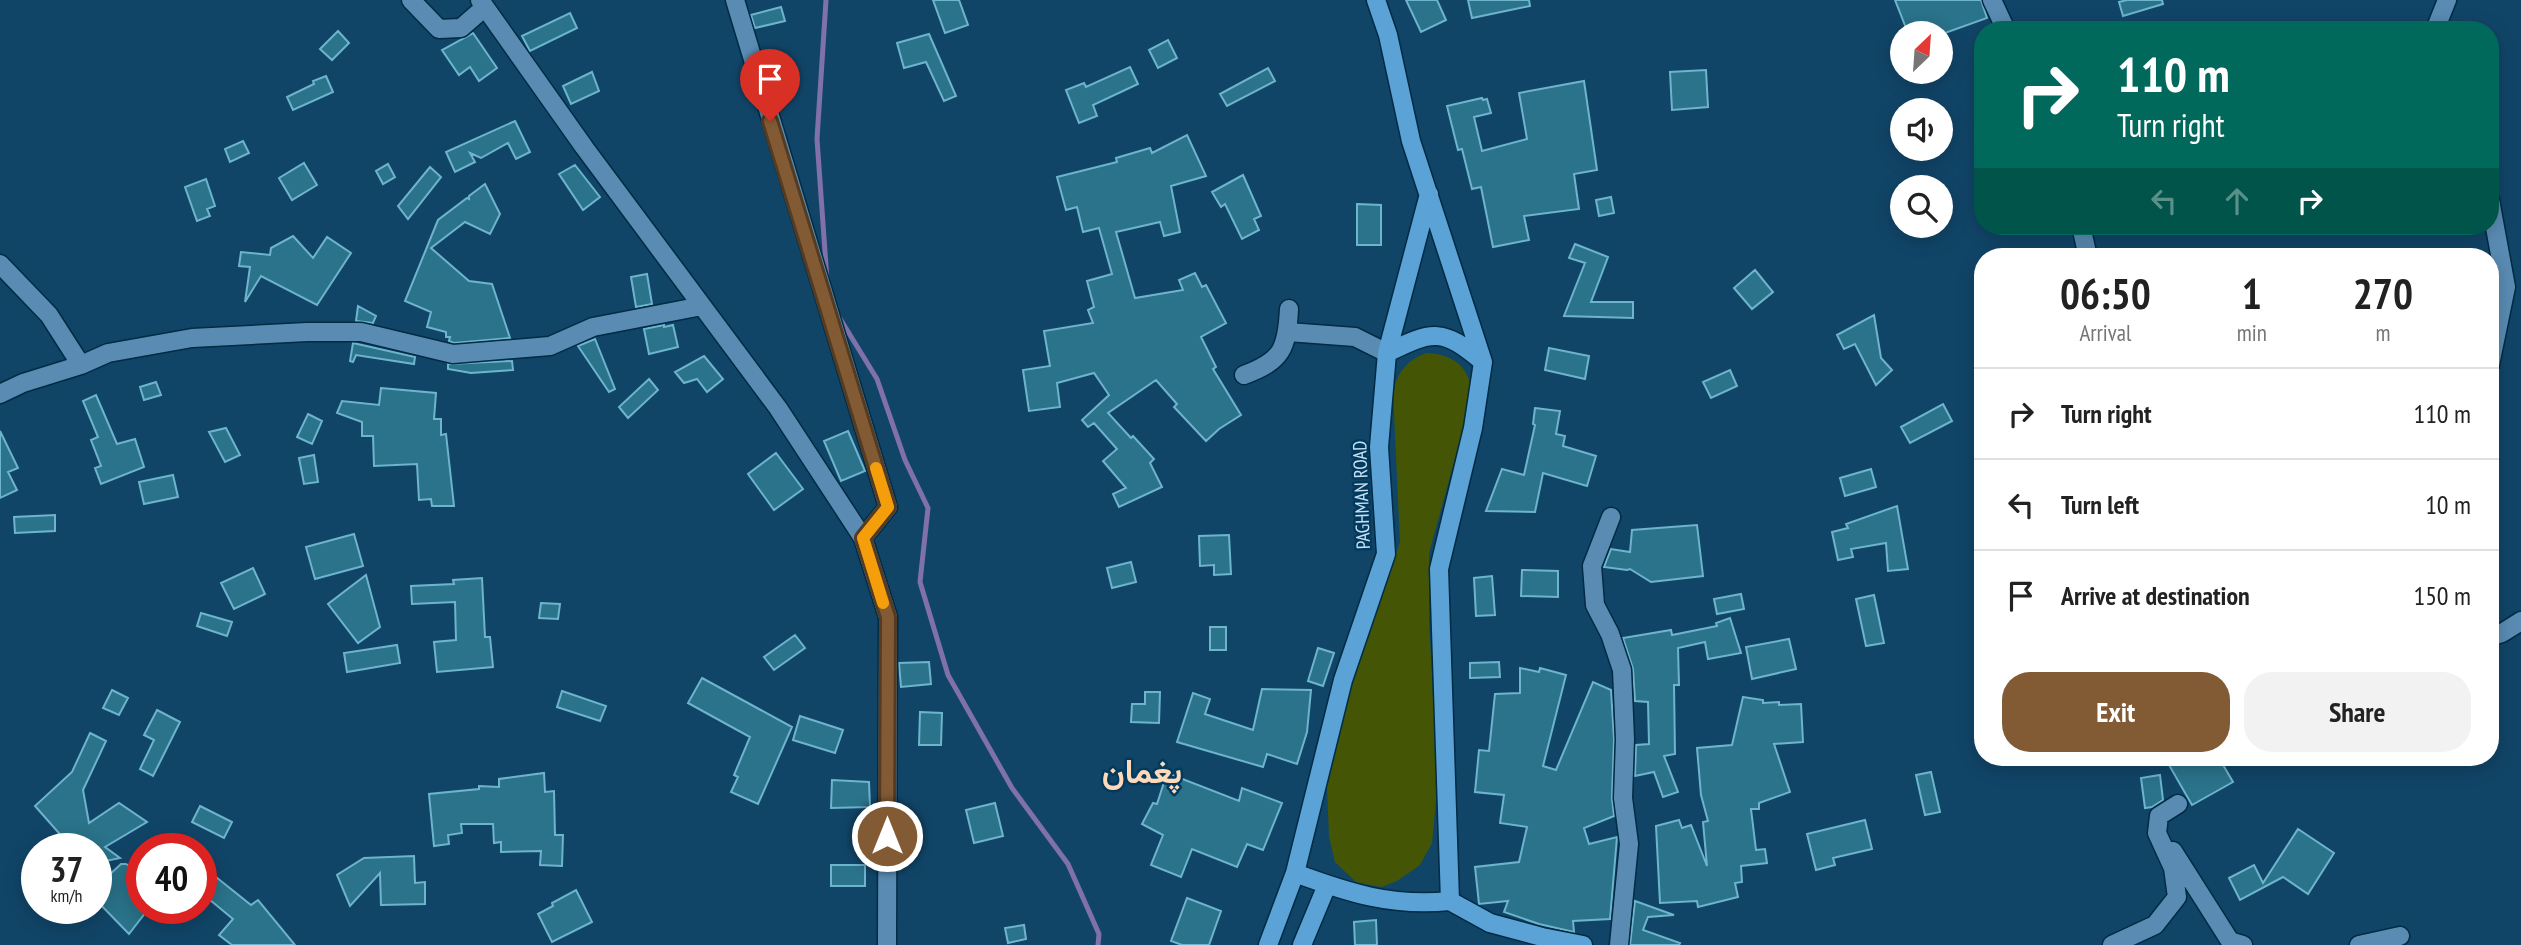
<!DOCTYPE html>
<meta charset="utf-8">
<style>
:root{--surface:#fff;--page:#f2f2f2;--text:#222;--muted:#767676;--line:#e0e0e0;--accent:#825b34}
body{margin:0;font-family:"PT Sans Narrow",Vazirmatn,sans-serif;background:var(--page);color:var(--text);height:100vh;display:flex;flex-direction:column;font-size:26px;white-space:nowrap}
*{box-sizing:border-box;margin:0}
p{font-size:23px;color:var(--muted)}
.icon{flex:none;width:38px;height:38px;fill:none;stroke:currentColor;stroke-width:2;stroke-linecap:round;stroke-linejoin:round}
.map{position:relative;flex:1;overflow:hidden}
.details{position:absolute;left:1974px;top:248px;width:525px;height:518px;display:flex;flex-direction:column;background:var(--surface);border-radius:28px;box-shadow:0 4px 18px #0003}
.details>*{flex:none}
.hud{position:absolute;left:1974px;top:21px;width:525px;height:214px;border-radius:28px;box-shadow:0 4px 18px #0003;background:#00695c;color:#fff;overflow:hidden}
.needle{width:46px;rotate:25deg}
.controls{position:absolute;left:1890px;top:21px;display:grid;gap:14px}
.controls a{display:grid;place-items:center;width:63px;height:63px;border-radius:50%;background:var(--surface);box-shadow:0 4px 18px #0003;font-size:35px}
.speed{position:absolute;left:21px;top:833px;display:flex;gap:14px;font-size:35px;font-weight:700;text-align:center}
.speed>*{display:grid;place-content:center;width:91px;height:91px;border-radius:50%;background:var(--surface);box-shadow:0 4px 18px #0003;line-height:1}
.speed small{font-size:18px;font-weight:400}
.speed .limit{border:10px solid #d22;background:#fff;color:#111}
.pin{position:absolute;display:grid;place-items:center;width:60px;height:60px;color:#fff;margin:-72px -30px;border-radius:50% 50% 50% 0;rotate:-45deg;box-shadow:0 0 7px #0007}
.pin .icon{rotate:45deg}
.me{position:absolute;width:77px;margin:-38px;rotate:0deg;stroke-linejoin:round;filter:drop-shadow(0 0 5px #0008)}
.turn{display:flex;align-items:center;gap:24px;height:147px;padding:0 28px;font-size:32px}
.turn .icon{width:91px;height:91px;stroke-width:2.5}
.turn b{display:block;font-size:49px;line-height:60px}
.lanes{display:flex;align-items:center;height:66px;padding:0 28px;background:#0003;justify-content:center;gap:35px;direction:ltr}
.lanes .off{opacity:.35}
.eta{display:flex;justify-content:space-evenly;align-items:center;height:119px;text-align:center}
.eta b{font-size:42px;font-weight:600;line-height:49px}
.action{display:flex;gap:14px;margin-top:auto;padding:14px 28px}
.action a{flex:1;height:80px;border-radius:28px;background:var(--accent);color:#fff;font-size:28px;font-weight:600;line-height:80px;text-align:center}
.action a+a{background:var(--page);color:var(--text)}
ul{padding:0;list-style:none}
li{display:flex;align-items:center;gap:21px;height:91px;padding:0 28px;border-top:2px solid var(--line)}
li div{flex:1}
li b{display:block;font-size:26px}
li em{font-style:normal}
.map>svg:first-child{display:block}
.green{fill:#445606}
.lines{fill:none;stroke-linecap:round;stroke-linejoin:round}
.stream{stroke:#8071ab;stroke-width:5}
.building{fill:#2a738a;stroke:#6db4cc;stroke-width:2}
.minor-casing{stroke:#022b44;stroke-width:21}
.major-casing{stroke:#022b44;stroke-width:21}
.minor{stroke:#5a8cb3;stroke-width:18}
.major{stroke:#5ba2d7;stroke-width:18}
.route-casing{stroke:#543b22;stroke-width:18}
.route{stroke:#825b34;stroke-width:12}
.slow{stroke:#f59e0b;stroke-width:12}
.labels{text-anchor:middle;stroke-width:5;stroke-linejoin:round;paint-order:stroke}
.street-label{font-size:19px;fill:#c7e0f5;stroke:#013a5c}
.town-label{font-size:33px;font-weight:bold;fill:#ffd9b9;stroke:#013a5c}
</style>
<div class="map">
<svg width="2521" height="945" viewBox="0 0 2521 945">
<rect width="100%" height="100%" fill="#114568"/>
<path class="green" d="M 1426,353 C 1453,354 1468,366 1473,393 L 1429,553 L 1429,622 L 1438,778 L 1432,843 L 1420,865 L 1397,881 L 1381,887 L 1356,882 L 1335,862 L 1329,837 L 1327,786 L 1350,680 L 1400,542 L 1393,392 C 1398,371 1407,361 1426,353 Z"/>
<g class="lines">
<path class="stream" d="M 826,0 L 817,139 L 827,280
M 836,312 L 877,379 L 905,460 L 928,508 L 920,582 L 948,675 L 1012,788 L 1068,864 L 1099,934 L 1098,945"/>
</g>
<path class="building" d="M 933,0 L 959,0 L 968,25 L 945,33 Z
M 1406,0 L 1437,0 L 1446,20 L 1421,32 Z
M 1468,0 L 1529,0 L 1530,6 L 1472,18 Z
M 1895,0 L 1981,0 L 1987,18 L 1945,33 L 1908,33 Z
M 2127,0 L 2162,0 L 2163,4 L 2123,16 L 2119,2 Z
M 781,7 L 785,21 L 755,28 L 751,15 Z
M 570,13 L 577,28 L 530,51 L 522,36 Z
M 338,31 L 349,43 L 332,60 L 320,49 Z
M 473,33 L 497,68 L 479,81 L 470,67 L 459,75 L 442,50 Z
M 929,34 L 956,96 L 944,101 L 926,62 L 904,68 L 897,43 Z
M 1168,40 L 1177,58 L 1158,68 L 1149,50 Z
M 1130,67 L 1138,84 L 1093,105 L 1097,116 L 1079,123 L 1066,90 L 1084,83 L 1086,87 Z
M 1268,68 L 1275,81 L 1227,106 L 1220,94 Z
M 1706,70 L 1708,107 L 1672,110 L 1670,72 Z
M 592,72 L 599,91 L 571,104 L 563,86 Z
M 326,76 L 333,92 L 293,110 L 287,97 L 314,84 L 313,81 Z
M 1584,81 L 1597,170 L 1574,174 L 1579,209 L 1524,216 L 1529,240 L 1493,247 L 1481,187 L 1472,189 L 1462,149 L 1458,150 L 1447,106 L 1482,98 L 1483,100 L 1487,99 L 1491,113 L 1474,117 L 1482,151 L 1527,139 L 1519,93 Z
M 515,121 L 530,152 L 516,159 L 508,143 L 481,158 L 470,153 L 475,162 L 455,172 L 446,152 Z
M 1187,135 L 1206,176 L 1171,186 L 1180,232 L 1164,236 L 1160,222 L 1116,232 L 1135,298 L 1183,290 L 1179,280 L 1195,273 L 1202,287 L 1206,285 L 1226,323 L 1201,337 L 1216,367 L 1213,369 L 1241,415 L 1219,429 L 1206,441 L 1174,407 L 1177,404 L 1156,380 L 1108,413 L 1131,438 L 1133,436 L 1154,459 L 1150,463 L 1162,487 L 1119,507 L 1113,494 L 1126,488 L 1103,461 L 1117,449 L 1094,423 L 1088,427 L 1082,420 L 1109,395 L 1094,373 L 1057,383 L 1060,407 L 1029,411 L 1023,370 L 1050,366 L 1044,331 L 1093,323 L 1088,310 L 1094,307 L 1087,281 L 1112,274 L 1099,228 L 1083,232 L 1077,207 L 1066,210 L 1057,177 L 1117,162 L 1116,158 L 1150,148 L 1152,153 Z
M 243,141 L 249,153 L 230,162 L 225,149 Z
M 304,163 L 317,185 L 292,200 L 279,178 Z
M 388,164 L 395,177 L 383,184 L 376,171 Z
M 575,165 L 600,197 L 583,210 L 559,174 Z
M 430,167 L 441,177 L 408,219 L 398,206 Z
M 1243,175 L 1261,216 L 1254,219 L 1259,230 L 1242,239 L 1225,204 L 1221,207 L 1212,192 Z
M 206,179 L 215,206 L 207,209 L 210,216 L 197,221 L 185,187 Z
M 485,184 L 500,214 L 490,234 L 465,222 L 431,248 L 469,281 L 492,284 L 510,338 L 454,343 L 449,341 L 450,337 L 446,337 L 446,332 L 427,327 L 431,312 L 405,301 L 438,220 L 467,198 L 469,199 L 469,196 Z
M 1611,197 L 1614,213 L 1599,216 L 1596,200 Z
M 1357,204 L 1381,205 L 1381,245 L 1357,245 Z
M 293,236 L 313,258 L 327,237 L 351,253 L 317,305 L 261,276 L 245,302 L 250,267 L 239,266 L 241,252 L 270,255 L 271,248 Z
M 1575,244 L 1608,257 L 1591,302 L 1633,302 L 1633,318 L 1564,316 L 1585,263 L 1569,258 Z
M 1755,270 L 1773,292 L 1752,309 L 1734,288 Z
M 647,274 L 652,304 L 636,307 L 631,277 Z
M 358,306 L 376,316 L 373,323 L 356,321 Z
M 1874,315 L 1881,358 L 1892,370 L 1876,385 L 1855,344 L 1844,349 L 1837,335 Z
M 664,325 L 664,327 L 673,325 L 678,347 L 649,354 L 644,329 Z
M 595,339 L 615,389 L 609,392 L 578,346 Z
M 353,343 L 415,357 L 414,364 L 356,355 L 353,362 L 350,361 Z
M 1549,348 L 1589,356 L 1585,379 L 1545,370 Z
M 704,356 L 723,379 L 707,392 L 697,379 L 684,383 L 675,372 Z
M 512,361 L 513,370 L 471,373 L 448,369 L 448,364 Z
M 1730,370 L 1737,386 L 1711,398 L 1703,382 Z
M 649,379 L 658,390 L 628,418 L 619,407 Z
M 156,382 L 161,395 L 144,400 L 140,387 Z
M 381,388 L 436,393 L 434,419 L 441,419 L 441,435 L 446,434 L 454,506 L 432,506 L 431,499 L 419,500 L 417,464 L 374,466 L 373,436 L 362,436 L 362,422 L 337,413 L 342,401 L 379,405 Z
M 96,395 L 117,444 L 135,439 L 144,467 L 101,484 L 95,468 L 101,466 L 91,440 L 98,437 L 83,401 Z
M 1943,404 L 1952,421 L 1910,443 L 1901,427 Z
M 1535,408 L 1560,411 L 1556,434 L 1565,436 L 1563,446 L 1596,456 L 1587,486 L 1543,473 L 1535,512 L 1486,511 L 1502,469 L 1524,475 L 1535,425 L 1533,424 Z
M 308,414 L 322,421 L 312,444 L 297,437 Z
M 226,428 L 240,455 L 225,462 L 209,432 Z
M 0,431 L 18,468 L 8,472 L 17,490 L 0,498 Z
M 848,431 L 865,471 L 841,481 L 824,441 Z
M 776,453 L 803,489 L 774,510 L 748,474 Z
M 314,455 L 318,482 L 304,484 L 299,458 Z
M 1871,469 L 1876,487 L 1845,496 L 1840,478 Z
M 173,475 L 178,497 L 144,504 L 139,482 Z
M 1897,506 L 1908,569 L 1888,571 L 1886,543 L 1851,549 L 1853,557 L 1838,560 L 1832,532 L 1848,528 L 1846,524 Z
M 55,515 L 55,531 L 15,533 L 14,517 Z
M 1697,525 L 1703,576 L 1651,582 L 1630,569 L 1627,570 L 1604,567 L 1611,549 L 1630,552 L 1632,530 Z
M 354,534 L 363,566 L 315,579 L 306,547 Z
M 1229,535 L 1231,574 L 1214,575 L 1214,565 L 1200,566 L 1199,536 Z
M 1131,562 L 1136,582 L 1112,588 L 1107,568 Z
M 253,568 L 265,594 L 234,609 L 221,583 Z
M 1522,570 L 1558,571 L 1558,597 L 1521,596 Z
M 366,575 L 380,627 L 358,643 L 328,604 Z
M 1492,576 L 1495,615 L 1476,616 L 1474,578 Z
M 482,578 L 485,637 L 490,637 L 493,667 L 437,672 L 434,642 L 456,640 L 455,602 L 412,604 L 411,586 L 454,584 L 453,580 Z
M 1741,594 L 1744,609 L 1717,614 L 1714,599 Z
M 1874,595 L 1884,643 L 1866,646 L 1856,599 Z
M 541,603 L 560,604 L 558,619 L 539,618 Z
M 201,613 L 232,622 L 227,636 L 197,626 Z
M 1730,618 L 1741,653 L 1708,659 L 1705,642 L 1678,648 L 1679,685 L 1674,685 L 1675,754 L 1664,756 L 1678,792 L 1663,797 L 1654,772 L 1635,776 L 1636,745 L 1649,744 L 1648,702 L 1635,701 L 1633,669 L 1623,638 L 1671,630 L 1672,635 L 1717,626 L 1716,623 Z
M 1210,627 L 1226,627 L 1226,650 L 1210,650 Z
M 795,635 L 805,648 L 774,670 L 764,657 Z
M 1789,639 L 1796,669 L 1752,679 L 1746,647 Z
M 397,645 L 400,663 L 347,672 L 344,653 Z
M 1318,648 L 1334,653 L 1323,686 L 1308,681 Z
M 929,662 L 931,684 L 901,687 L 899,663 Z
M 1499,662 L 1500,677 L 1470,678 L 1470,663 Z
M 1520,668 L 1539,672 L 1540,668 L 1566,675 L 1543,766 L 1556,770 L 1593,682 L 1611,690 L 1614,739 L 1612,798 L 1614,816 L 1584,828 L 1589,844 L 1617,837 L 1610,919 L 1573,921 L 1574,932 L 1539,924 L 1504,912 L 1508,901 L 1479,904 L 1475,867 L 1519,862 L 1527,827 L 1500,823 L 1504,795 L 1475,792 L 1479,750 L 1489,751 L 1495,694 L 1520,693 Z
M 702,678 L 792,727 L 758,804 L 731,792 L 738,777 L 734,775 L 750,737 L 688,703 Z
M 1262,689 L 1311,690 L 1307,732 L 1297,764 L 1267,754 L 1263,767 L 1177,742 L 1193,693 L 1210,699 L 1205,714 L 1253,730 Z
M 112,690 L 128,698 L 119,715 L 103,708 Z
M 562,691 L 606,706 L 600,721 L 557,707 Z
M 1145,692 L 1160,692 L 1159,723 L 1131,722 L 1132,704 L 1145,704 Z
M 1743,697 L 1763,700 L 1763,703 L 1779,702 L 1779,705 L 1801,704 L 1803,742 L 1774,744 L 1790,792 L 1759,803 L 1759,809 L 1751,809 L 1756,850 L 1765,849 L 1767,863 L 1741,866 L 1742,882 L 1735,883 L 1738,897 L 1698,907 L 1697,901 L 1660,903 L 1656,826 L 1679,820 L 1682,828 L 1691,825 L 1707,866 L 1703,822 L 1708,821 L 1701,795 L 1697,748 L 1732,745 Z
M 157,710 L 180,722 L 153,776 L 140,769 L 154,740 L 144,735 Z
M 920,712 L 942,713 L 941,745 L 919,745 Z
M 800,716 L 843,730 L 835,753 L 793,740 Z
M 90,733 L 106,741 L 83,790 L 89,823 L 119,803 L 147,822 L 105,847 L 120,858 L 96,863 L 96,849 L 73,849 L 35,806 L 72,772 Z
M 2183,758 L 2219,758 L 2233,782 L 2192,805 L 2169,765 Z
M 1931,772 L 1940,812 L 1925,815 L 1916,775 Z
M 544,773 L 545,792 L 554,791 L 555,835 L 563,835 L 562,866 L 540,865 L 541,851 L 501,852 L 501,842 L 494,843 L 493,824 L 461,824 L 462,833 L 448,835 L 449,844 L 434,846 L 429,794 L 479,789 L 479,786 L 499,787 L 499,779 Z
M 1167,773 L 1239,801 L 1242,788 L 1282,803 L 1263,850 L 1247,844 L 1237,867 L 1192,849 L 1181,877 L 1151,865 L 1163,835 L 1142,824 L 1153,803 L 1157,804 Z
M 2160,775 L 2163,800 L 2152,807 L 2145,808 L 2141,778 Z
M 832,780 L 869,782 L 870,807 L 831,808 Z
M 995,803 L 1003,836 L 974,843 L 966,810 Z
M 200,806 L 232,822 L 224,838 L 192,822 Z
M 1865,820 L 1872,849 L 1833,858 L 1835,865 L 1816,870 L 1807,834 Z
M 2298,829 L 2334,853 L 2308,894 L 2283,877 L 2240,900 L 2229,878 L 2254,865 L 2263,883 Z
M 414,856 L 415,883 L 425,882 L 425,904 L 381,905 L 380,873 L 350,906 L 337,875 L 364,858 Z
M 121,864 L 126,864 L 142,875 L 142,908 L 149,908 L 129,934 L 96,900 L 96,887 Z
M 831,865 L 865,865 L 865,886 L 831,886 Z
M 211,873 L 251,905 L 258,900 L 295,945 L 232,945 L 219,935 L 233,919 L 210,900 L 201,910 L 201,885 Z
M 576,890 L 592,922 L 552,942 L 538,914 L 553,906 L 552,903 Z
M 1187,898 L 1221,911 L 1209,945 L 1182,945 L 1171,941 Z
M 1635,901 L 1674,915 L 1648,917 L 1643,930 L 1680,943 L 1679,945 L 1630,945 Z
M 1376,920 L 1377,945 L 1355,945 L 1354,922 Z
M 1024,925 L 1026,939 L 1008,943 L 1005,928 Z"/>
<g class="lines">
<defs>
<path id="minor" d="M 411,0 L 439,29 L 461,28 L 485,7
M 480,0 L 584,147 L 778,408 L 863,538 L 888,617 L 887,945
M 735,0 L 888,507 L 863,538
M 1992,0 L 2006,30
M 2439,30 L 2437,25 L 2447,0
M 2490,200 L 2506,287 L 2490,365
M 2081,226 L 2088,257
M 0,264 L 49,315 L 81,365
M 1288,332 L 1355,337 L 1387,353
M 1244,375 C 1282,361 1287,349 1289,309
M 0,394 L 23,383 L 81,365 L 108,353 L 192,338 L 307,332 L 361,332 L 453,354 L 550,346 L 593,327 L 702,306
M 1611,517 L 1592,566 L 1595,605 L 1610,634 L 1622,670 L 1625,739 L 1623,798 L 1629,844 L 1619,945
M 2490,637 L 2502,633 L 2521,621
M 2173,851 L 2230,941 L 2243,945
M 2112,945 L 2155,925 L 2177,897 L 2173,868 L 2157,833 L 2159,816 L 2178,804
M 2359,945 L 2400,936"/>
<path id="major" d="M 1387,353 C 1433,330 1443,328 1483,362
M 1295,873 C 1349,893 1392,907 1450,901 L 1439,569 L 1473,428 L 1483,362 L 1411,141 L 1388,35 L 1376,0
M 1450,901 L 1490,923 L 1542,937 L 1583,945
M 1268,945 L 1295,873 L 1343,680 L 1386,554 L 1379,447 L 1387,353 L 1429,194
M 1302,945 L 1327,885"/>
</defs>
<use href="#minor" class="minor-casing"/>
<use href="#major" class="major-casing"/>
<use href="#minor" class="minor"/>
<use href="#major" class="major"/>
</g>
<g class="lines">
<defs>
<path id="route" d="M 770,121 L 888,507 L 863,538 L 888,617 L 887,836"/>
</defs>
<use href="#route" class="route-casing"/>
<use href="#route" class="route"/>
<path class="slow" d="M 876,468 L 888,507 L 863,538 L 883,603"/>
</g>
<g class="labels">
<g class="street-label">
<text transform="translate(1361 495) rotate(-92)" y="7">PAGHMAN ROAD</text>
</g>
<g class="town-label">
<text x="1142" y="783">پغمان</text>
</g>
</g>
</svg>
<div class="controls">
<a><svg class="needle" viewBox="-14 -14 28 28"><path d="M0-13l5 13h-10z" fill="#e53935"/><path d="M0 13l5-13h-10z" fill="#767676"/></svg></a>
<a><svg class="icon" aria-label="sound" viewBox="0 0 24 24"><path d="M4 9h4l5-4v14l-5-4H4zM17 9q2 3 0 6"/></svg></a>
<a><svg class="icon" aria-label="search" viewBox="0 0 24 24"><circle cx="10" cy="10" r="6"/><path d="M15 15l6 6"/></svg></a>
</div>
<div class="speed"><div>37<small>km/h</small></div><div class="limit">40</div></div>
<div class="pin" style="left:770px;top:121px;background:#d93025"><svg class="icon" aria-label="arrive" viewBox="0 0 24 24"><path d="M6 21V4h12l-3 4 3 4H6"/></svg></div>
<svg class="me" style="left:887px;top:836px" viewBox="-20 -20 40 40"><circle r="17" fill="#825b34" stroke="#fff" stroke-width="3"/><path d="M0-11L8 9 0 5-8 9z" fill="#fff"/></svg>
<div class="hud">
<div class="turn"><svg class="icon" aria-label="right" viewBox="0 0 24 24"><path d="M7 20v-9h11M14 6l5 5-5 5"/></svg><div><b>110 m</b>Turn right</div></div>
<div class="lanes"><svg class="icon off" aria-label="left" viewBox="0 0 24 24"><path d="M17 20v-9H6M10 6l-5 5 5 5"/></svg><svg class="icon off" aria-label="ahead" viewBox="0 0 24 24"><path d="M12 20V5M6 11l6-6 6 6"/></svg><svg class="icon" aria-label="right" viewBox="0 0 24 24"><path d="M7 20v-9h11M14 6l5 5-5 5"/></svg></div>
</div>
<section class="details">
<div class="eta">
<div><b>06:50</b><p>Arrival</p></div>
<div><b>1</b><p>min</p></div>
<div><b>270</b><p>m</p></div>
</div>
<ul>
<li><svg class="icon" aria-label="right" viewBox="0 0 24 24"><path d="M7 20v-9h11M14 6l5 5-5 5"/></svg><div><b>Turn right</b></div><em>110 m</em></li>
<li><svg class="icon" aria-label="left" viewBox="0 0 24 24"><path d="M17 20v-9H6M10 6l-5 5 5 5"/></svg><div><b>Turn left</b></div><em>10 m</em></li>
<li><svg class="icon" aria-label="arrive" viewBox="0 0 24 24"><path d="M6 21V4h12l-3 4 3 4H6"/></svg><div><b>Arrive at destination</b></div><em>150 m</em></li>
</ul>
<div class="action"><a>Exit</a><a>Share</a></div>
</section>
</div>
